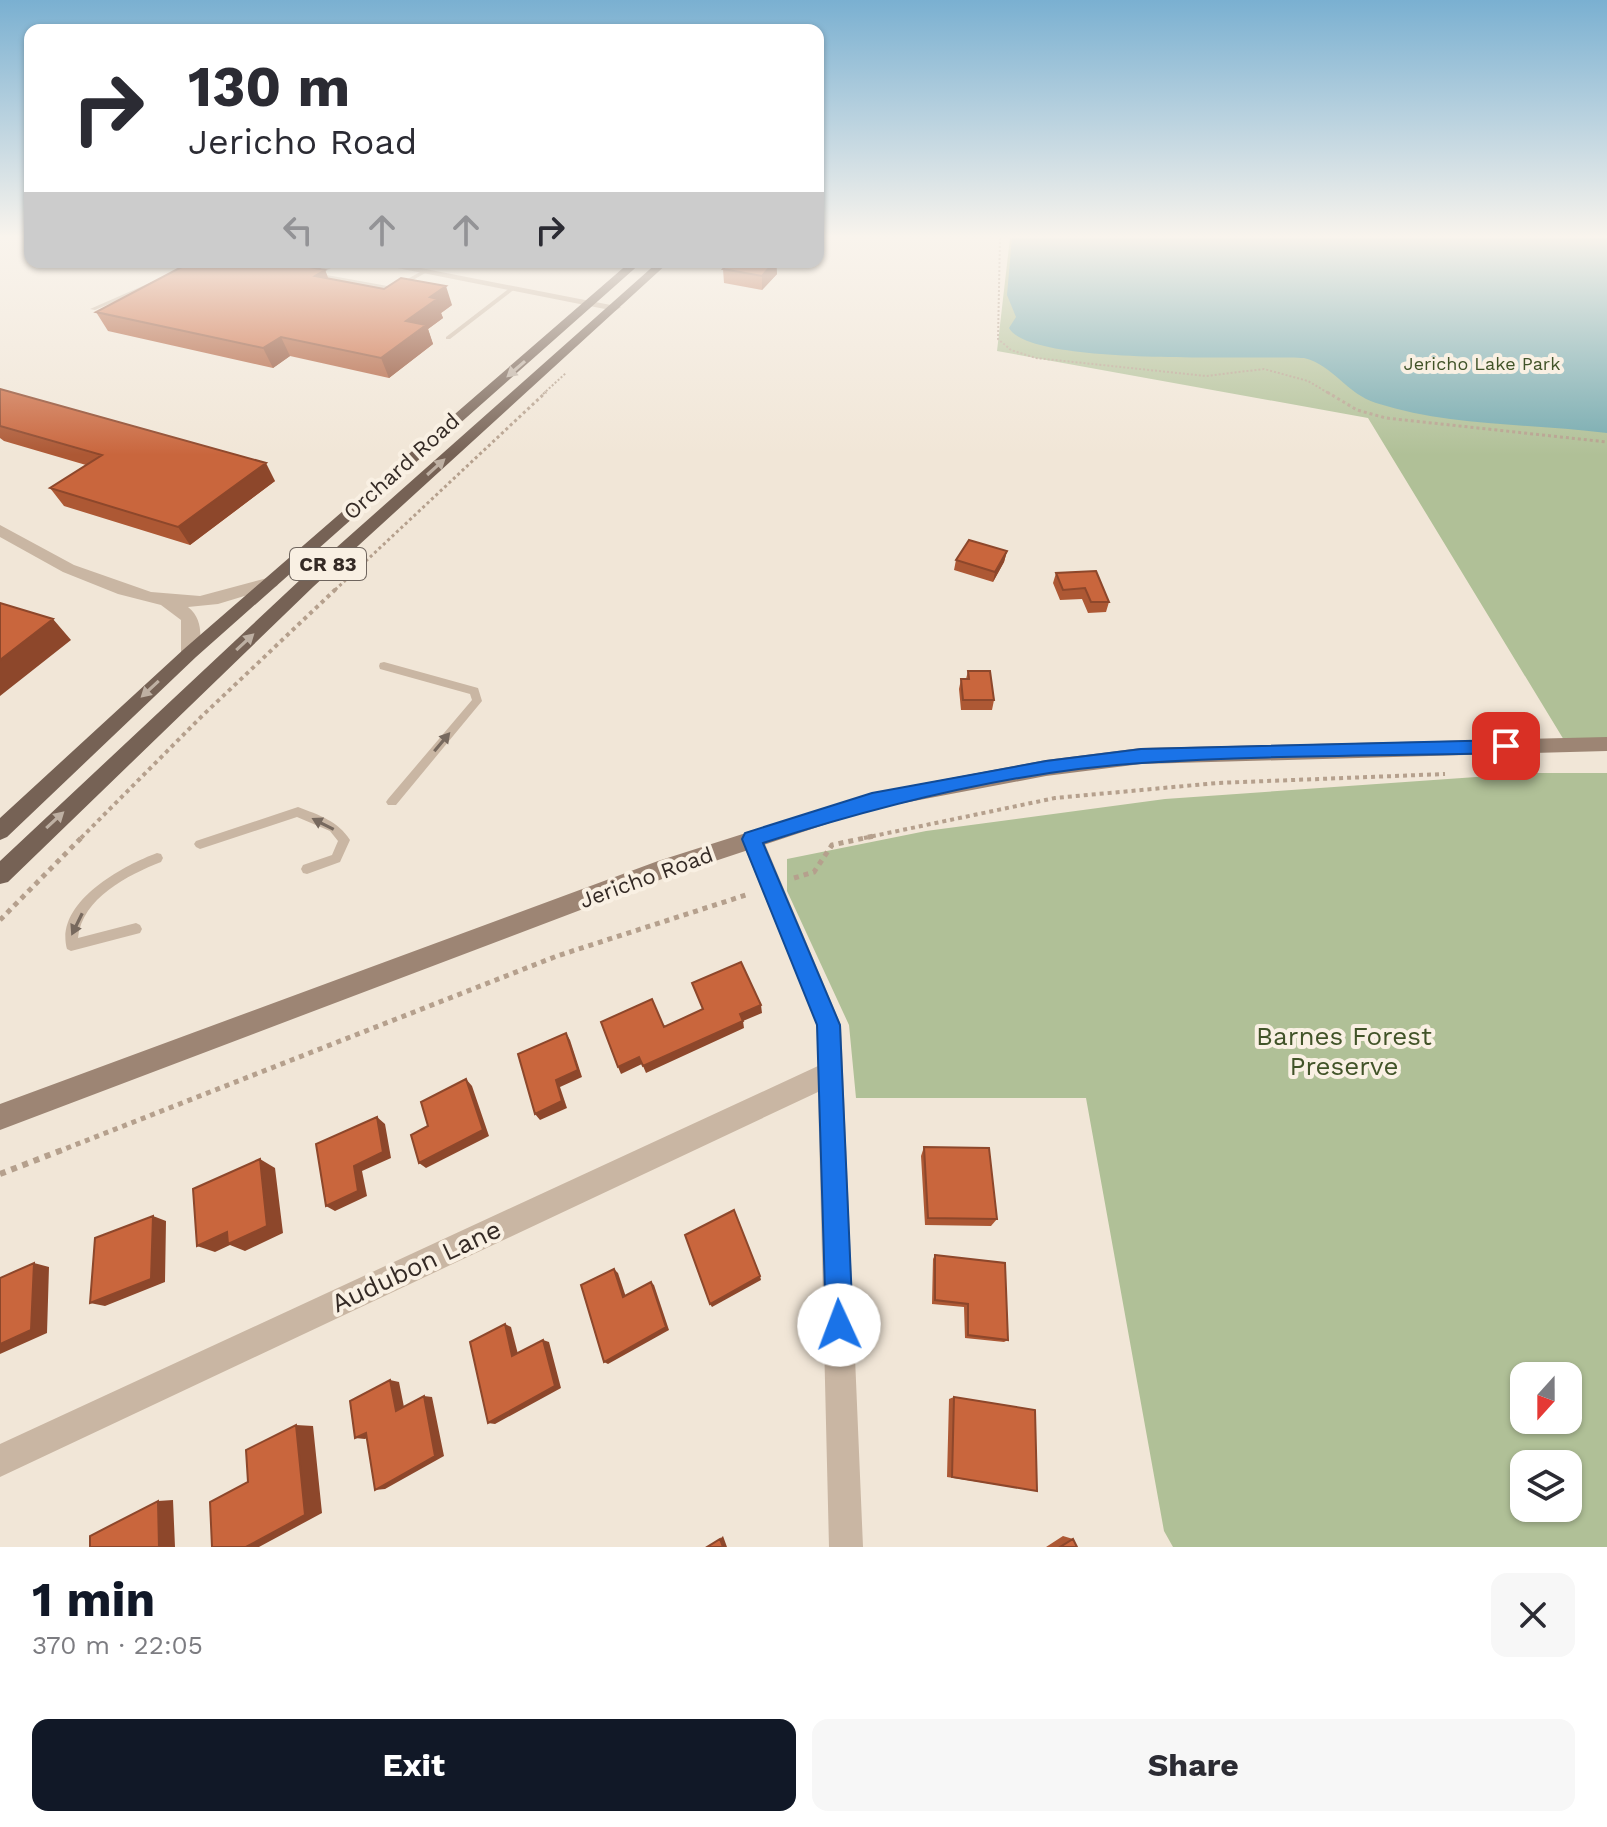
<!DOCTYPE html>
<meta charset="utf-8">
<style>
:root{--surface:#fff;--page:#f7f7f7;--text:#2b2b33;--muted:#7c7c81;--accent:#111827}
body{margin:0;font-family:"Work Sans",sans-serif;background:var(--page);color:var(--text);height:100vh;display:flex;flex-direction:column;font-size:30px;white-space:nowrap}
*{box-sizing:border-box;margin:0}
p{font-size:26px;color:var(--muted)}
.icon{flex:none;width:44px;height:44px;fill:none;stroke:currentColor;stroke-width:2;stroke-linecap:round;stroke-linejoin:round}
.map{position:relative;height:1547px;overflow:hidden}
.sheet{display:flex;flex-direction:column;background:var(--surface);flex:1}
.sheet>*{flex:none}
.hud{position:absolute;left:24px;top:24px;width:800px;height:244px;border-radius:16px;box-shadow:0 2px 6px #0004;background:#fff;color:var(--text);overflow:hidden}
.needle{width:52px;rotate:201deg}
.tools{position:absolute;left:1510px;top:1362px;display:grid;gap:16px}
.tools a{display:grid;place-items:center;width:72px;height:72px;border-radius:16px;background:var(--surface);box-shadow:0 2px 6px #0004;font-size:40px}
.pin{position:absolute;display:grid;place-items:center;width:68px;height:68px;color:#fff;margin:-34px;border-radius:16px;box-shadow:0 4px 12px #0006}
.me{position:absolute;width:88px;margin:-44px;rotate:358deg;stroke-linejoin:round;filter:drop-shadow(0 0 6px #0008)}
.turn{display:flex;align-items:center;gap:28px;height:168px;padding:0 32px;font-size:36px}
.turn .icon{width:104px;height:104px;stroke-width:2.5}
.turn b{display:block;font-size:56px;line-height:68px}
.lanes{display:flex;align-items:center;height:76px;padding:0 32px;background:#0003;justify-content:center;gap:40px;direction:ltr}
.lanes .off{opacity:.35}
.round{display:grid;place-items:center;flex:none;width:84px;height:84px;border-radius:16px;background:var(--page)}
.summary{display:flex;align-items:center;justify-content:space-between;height:136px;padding:0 32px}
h1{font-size:48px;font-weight:700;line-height:60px;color:var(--accent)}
.primary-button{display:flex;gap:16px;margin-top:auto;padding:16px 32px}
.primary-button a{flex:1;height:92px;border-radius:16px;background:var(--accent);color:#fff;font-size:32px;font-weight:700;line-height:92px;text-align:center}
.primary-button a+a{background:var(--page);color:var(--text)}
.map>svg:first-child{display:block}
.green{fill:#b0c097;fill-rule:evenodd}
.water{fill:#75aaaf}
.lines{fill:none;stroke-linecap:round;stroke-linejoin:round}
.path-far4{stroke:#b5a08d;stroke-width:2;stroke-dasharray:2 2;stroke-linecap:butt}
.path-far3{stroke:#b5a08d;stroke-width:3;stroke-dasharray:3 3;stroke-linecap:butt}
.path-far2{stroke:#b5a08d;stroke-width:4;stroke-dasharray:4 4;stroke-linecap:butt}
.path-far1{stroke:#b5a08d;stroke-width:5;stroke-dasharray:5 5;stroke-linecap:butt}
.path{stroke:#b5a08d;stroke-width:6;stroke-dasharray:6 6;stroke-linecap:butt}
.lane{fill:#c9b6a3;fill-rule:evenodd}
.street{fill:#c9b6a3;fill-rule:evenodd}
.secondary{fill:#9d8574;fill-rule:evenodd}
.primary{fill:#766255;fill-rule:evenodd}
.wall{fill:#ad5834}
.shaded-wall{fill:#8d472b}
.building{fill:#c9663d;stroke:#8d472b;stroke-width:2}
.oneway{fill:#beb0a3}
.oneway2{fill:#77695e}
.route{fill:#1a73e8;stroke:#114b97;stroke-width:2}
.labels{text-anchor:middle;stroke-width:8;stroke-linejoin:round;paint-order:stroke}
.far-park-label{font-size:18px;fill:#415328;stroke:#f9f0e3}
.shield{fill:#f9f0e3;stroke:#6f655e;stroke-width:2}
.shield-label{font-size:20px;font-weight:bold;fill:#342a25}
.street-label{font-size:22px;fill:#342a25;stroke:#f9f0e3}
.near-park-label{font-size:26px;fill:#415328;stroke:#f9f0e3}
.near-street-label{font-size:26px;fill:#342a25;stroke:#f9f0e3}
</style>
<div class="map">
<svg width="1607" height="1547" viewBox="0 0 1607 1547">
<rect width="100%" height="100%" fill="#f1e6d7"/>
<path class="green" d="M 1010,238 L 1607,238 L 1607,744 L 1567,745 L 1368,418 L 997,351 Z
M 1533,773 L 1607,773 L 1607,1547 L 1173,1547 L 1164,1531 L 1086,1098 L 856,1098 L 849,1025 L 787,891 L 787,859 L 926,831 L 1165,799 ZM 1524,1376 L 1568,1376 L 1568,1420 L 1524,1420 ZM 1524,1464 L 1568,1464 L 1568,1508 L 1524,1508 Z"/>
<path class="water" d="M 1012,238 L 1607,238 L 1607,433 C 1529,423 1451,427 1376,403 C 1347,394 1333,365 1304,358 C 1256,355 1030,367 1009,328 L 1016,317 L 1007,295 Z"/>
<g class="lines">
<path class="path-far4" d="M 1000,238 L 998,339 L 1011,350 L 1036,358 L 1206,376 L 1264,369 L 1308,381 L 1330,394
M 543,394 L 566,373"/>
<path class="path-far3" d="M 1327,392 L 1357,410 L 1386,418 L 1607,442
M 335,590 L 546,392"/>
<path class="path-far2" d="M 81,838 L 202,716 L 337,588
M 864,838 L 1055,798 L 1217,783 L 1445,774"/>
<path class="path-far1" d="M 794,878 L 814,872 L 832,845 L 874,836
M 0,920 L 83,836
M 57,1152 L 557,956 L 749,894"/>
<path class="path" d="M 0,1174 L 62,1150"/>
<path class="lane" d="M 334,262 L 341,262 L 321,274 L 393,287 L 422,271 L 427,272 L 394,291 L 312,275 Z
M 154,281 L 157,283 L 156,284 L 95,310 L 90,309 Z
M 511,287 L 516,288 L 450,339 L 446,339 L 446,337 Z
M 384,662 L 478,688 L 482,701 L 396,805 L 388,805 L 386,802 L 388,799 L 472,700 L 470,694 L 380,669 L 379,666 L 380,663 Z
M 298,807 C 319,815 338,821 350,840 L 340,862 L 307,874 L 303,873 L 301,869 L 303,865 L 332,855 L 338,841 L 330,831 L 297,817 L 200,849 L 196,847 L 194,844 L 196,841 Z
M 157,853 L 161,854 L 163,858 L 161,862 C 128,875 82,898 78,938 L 136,923 L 140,925 L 142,929 L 140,933 L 71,951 L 67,949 C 54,903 122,866 157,853 Z"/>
<path class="street" d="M 367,262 L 390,262 L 621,307 L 615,311 Z
M 0,525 L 74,565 L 151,592 L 200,596 L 271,577 L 279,582 L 277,586 L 218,604 L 188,607 C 203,619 201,636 199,653 L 190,659 L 181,653 L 181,620 L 161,605 L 118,594 L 63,572 L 0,537 Z
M 752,830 L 759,833 L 763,839 L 841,1025 L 863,1547 L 829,1547 L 818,1092 L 0,1477 L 0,1444 L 818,1066 L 817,1025 L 741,839 L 745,833 Z"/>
<path class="secondary" d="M 1607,737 L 1607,751 L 1141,764 L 1046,776 L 872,809 L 670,876 L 0,1130 L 0,1104 L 658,861 L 872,793 L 1046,760 L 1141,748 Z"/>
<path class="primary" d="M 630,262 L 642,262 L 196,657 L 7,837 L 0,840 L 0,818 L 184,649 Z
M 658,262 L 669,262 L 313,587 L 8,882 L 0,884 L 0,861 L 301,579 Z"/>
</g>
<path class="wall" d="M 730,262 L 776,262 L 777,274 L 762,290 L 724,283 L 723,269 Z
M 325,270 L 328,278 L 452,305 L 441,313 L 443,318 L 428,329 L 433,344 L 389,378 L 290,356 L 273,368 L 108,331 L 96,312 Z
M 0,389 L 275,481 L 190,545 L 64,506 L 50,488 L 86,465 L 4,441 L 0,438 Z
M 1007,551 L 1004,562 L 993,582 L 954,570 L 956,560 Z
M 1056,573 L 1109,602 L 1106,612 L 1088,613 L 1082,599 L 1060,600 L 1053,583 Z
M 968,671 L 994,700 L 992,710 L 961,710 L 959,689 L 961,679 L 966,679 Z
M 924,1147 L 997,1219 L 991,1226 L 925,1225 L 921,1156 Z
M 935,1255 L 1008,1340 L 1004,1342 L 965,1338 L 964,1307 L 932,1304 L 933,1259 Z
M 954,1397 L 1037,1491 L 947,1477 L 949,1399 Z
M 1063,1536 L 1073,1539 L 1077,1547 L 1046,1547 Z"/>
<path class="shaded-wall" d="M 774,262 L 776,262 L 777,274 L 762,290 L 762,276 Z
M 325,270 L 332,288 L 315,276 Z
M 446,286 L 452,305 L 441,313 L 443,318 L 428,329 L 433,344 L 389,378 L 381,358 L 406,321 L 430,297 Z
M 281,337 L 290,356 L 273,368 L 263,348 Z
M 266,463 L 275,481 L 190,545 L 178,527 Z
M 1007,551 L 1004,562 L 993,582 L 995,572 Z
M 53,619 L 71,640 L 0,696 L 0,660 Z
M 761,1005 L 762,1013 L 743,1021 L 744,1028 L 646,1073 L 643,1066 L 740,1014 Z
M 566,1033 L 570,1040 L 582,1077 L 560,1087 L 567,1108 L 540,1120 L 535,1114 L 556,1080 Z
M 639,1057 L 642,1064 L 621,1074 L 618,1067 Z
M 466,1079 L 472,1086 L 489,1136 L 426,1168 L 419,1163 Z
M 377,1117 L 385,1124 L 391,1158 L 362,1171 L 367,1196 L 335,1211 L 326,1206 L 354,1166 Z
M 260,1159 L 275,1168 L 283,1233 L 245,1251 L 230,1245 L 215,1252 L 197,1246 Z
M 153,1216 L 166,1221 L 165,1282 L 105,1306 L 90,1303 Z
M 34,1263 L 49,1267 L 47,1333 L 0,1354 L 0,1344 Z
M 614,1269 L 618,1273 L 627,1300 L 623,1297 Z
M 760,1276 L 761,1280 L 712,1307 L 710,1304 Z
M 651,1282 L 654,1285 L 669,1330 L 608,1364 L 604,1362 Z
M 505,1324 L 511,1327 L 519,1358 L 512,1356 Z
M 543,1340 L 549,1342 L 561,1388 L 495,1424 L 488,1423 Z
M 390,1380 L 399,1382 L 405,1412 L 396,1411 Z
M 424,1396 L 432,1397 L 444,1456 L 385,1489 L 375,1490 Z
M 296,1425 L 313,1426 L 322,1513 L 259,1547 L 246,1547 Z
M 366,1433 L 376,1433 L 365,1439 L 355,1438 Z
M 173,1500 L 175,1547 L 159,1547 L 158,1501 Z
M 723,1536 L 727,1547 L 723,1547 L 720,1539 Z"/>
<path class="building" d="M 191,262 L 284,262 L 325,270 L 315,276 L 384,289 L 401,278 L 446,286 L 430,297 L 437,299 L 406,321 L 426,325 L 381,358 L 281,337 L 263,348 L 96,312 Z
M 730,262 L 774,262 L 762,276 L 723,269 Z
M 0,389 L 266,463 L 178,527 L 50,488 L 102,455 L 0,426 Z
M 969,540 L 1007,551 L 995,572 L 956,560 Z
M 1096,571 L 1109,602 L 1091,602 L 1085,588 L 1063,590 L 1056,573 Z
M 0,603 L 53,619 L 0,660 Z
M 968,671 L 990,671 L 994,700 L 963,700 L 961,679 L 969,679 Z
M 741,962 L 761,1005 L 740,1014 L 743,1021 L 643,1066 L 639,1057 L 618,1067 L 601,1022 L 652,999 L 664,1027 L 703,1009 L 692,983 Z
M 566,1033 L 578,1070 L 556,1080 L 562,1101 L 535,1114 L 518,1054 Z
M 466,1079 L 483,1130 L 419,1163 L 411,1135 L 428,1126 L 421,1102 Z
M 377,1117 L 383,1152 L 354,1166 L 358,1191 L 326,1206 L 316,1144 Z
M 924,1147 L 989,1148 L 997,1219 L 928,1218 Z
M 260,1159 L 267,1226 L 228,1244 L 227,1232 L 197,1246 L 193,1189 Z
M 734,1210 L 760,1276 L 710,1304 L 685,1235 Z
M 153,1216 L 151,1279 L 90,1303 L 95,1238 Z
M 935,1255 L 1005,1263 L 1008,1340 L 968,1335 L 968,1304 L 935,1300 Z
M 34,1263 L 31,1330 L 0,1344 L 0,1278 Z
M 614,1269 L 623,1297 L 651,1282 L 666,1327 L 604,1362 L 581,1285 Z
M 505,1324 L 512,1356 L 543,1340 L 555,1386 L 488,1423 L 470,1342 Z
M 390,1380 L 396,1411 L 424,1396 L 435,1456 L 375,1490 L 366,1433 L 355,1438 L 350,1401 Z
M 954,1397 L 1035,1410 L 1037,1491 L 952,1477 Z
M 296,1425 L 305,1515 L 246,1547 L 212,1547 L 210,1502 L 248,1482 L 246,1450 Z
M 158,1501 L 159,1547 L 90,1547 L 90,1536 Z
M 720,1539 L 723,1547 L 707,1547 Z
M 1073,1539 L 1077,1547 L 1060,1547 Z"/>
<defs><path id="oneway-solid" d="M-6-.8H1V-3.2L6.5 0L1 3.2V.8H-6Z" transform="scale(2)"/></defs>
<g class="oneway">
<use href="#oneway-solid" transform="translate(516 369) rotate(139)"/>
<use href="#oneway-solid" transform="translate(436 467) rotate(-42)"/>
<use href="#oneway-solid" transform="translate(245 642) rotate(-43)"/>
<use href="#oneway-solid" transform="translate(150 689) rotate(137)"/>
<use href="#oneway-solid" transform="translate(55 820) rotate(-43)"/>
</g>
<g class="oneway2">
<use href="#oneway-solid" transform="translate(442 742) rotate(-50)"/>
<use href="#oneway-solid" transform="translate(323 824) rotate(-153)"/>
<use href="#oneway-solid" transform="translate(77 924) rotate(116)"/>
</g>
<linearGradient id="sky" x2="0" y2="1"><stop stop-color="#7ab0d1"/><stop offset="0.52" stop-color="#f9f4ed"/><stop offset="1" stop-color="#f9f4ed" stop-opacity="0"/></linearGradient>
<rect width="1607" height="455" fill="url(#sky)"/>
<path class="route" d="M 1506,740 L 1515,746 L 1506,753 C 1385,756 1263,755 1142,763 C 1016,771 884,804 763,843 L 840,1025 L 853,1325 L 849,1335 L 839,1339 L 830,1335 L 826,1325 L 817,1025 L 742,839 L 745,833 L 872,793 L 1046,761 L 1141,749 Z"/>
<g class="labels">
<g class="far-park-label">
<text x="1482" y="370">Jericho Lake Park</text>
</g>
<rect class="shield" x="290" y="548" width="76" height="32" rx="6"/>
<g class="shield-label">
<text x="328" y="571">CR 83</text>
</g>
<g class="street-label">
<text transform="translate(401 466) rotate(-42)" y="8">Orchard Road</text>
<text transform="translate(646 877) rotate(-20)" y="8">Jericho Road</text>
</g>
<g class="near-park-label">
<text x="1344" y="1045">Barnes Forest<tspan x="1344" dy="30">Preserve</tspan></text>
</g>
<g class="near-street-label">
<text transform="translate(416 1266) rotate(-25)" y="9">Audubon Lane</text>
</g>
</g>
</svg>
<div class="tools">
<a><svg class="needle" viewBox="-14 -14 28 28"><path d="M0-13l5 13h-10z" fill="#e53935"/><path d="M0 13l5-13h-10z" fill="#7c7c81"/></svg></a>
<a><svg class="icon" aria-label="layers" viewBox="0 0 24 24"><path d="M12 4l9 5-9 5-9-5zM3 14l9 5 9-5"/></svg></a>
</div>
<div class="pin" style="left:1506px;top:746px;background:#d93025"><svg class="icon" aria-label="arrive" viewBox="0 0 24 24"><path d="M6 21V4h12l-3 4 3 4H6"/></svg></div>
<svg class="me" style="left:839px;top:1325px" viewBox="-20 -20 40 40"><circle r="19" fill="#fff"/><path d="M0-13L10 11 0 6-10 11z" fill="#1a73e8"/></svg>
<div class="hud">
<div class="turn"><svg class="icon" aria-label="right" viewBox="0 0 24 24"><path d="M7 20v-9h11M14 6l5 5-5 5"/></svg><div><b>130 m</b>Jericho Road</div></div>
<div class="lanes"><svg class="icon off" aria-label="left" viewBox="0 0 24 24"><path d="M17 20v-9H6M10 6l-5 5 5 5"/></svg><svg class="icon off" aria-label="ahead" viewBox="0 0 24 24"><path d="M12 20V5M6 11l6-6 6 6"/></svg><svg class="icon off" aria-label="ahead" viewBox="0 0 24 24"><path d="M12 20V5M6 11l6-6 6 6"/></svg><svg class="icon" aria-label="right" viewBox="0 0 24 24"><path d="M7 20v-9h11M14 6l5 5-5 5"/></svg></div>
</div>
</div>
<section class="sheet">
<div class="summary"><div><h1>1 min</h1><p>370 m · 22:05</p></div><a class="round"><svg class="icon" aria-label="close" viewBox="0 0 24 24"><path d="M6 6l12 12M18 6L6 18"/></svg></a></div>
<div class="primary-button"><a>Exit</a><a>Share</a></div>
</section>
